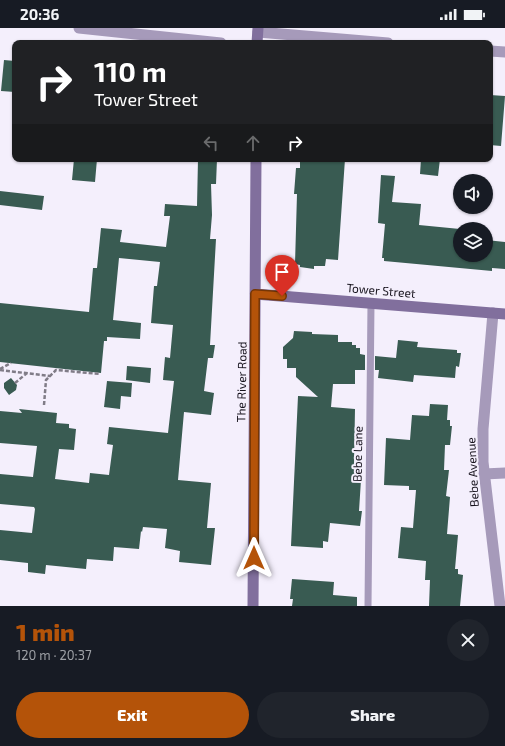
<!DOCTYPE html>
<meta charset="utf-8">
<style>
:root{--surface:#171b24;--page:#20242c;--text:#f1f3f6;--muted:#9ea1a6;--accent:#b45309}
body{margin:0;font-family:"Exo 2",sans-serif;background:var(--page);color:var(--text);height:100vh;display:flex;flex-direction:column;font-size:15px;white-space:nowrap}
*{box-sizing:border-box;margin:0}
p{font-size:13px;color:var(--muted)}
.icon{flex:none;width:22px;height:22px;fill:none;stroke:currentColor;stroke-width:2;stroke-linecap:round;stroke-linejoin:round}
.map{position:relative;height:578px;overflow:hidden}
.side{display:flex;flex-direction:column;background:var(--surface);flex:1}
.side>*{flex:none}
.banner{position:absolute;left:12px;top:12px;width:481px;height:122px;border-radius:8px;box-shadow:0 1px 3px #0004;background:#202124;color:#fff;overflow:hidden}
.fabs{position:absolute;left:453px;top:146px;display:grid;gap:8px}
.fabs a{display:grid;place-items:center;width:40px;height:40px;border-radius:50%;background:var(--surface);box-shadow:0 1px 3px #0004;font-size:20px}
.pin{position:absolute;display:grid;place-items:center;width:34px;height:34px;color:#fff;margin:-41px -17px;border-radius:50% 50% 50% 0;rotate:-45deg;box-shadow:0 0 4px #0007}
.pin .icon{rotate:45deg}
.me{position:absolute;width:44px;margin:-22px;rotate:0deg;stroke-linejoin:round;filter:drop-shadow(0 0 3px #0008)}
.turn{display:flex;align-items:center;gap:14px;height:84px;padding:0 16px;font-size:18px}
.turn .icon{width:52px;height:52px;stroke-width:2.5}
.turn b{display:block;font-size:28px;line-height:34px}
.lanes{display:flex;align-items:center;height:38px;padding:0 16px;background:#0003;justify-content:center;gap:20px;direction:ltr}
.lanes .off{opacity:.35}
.round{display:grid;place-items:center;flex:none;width:42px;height:42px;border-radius:21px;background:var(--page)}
.head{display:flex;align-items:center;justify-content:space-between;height:68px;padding:0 16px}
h1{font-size:24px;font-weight:800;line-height:30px;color:var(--accent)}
.cta{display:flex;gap:8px;margin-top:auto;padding:8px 16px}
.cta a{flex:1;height:46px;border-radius:24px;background:var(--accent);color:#fff;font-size:16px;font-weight:800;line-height:46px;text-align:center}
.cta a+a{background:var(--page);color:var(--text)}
.status{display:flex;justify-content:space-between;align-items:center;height:28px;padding:0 20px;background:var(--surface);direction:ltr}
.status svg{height:11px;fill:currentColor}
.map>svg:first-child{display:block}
.building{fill:#395b52}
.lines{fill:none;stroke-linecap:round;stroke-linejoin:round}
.path{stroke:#807c87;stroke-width:2.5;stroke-dasharray:4 2;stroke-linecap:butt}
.service{stroke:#a69aba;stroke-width:7}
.minor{stroke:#a69aba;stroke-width:11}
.secondary{stroke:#816f9d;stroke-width:11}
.route-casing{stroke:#753606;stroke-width:10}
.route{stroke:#b45309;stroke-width:7}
.labels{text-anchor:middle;stroke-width:4;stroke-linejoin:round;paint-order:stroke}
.street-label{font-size:12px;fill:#16121c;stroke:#f4effc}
</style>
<div class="status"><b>20:36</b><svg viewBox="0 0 49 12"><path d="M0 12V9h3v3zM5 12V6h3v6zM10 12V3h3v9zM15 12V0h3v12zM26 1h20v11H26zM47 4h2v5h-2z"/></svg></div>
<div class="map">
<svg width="505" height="578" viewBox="0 0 505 578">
<rect width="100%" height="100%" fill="#f4effc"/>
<path class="building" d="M 4,32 L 15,33 L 15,64 L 1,63 Z
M 490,67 L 505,68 L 501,118 L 490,117 Z
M 74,131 L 97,131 L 95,154 L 72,152 Z
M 198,131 L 217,131 L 216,156 L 211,156 L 212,187 L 210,211 L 216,211 L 210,317 L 215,317 L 213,330 L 208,330 L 204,363 L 214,365 L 211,387 L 184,384 L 178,452 L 211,455 L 207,500 L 215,500 L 211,537 L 179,534 L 180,523 L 165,520 L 167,501 L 143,499 L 142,504 L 141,503 L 139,521 L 114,519 L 113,533 L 87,531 L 86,541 L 46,537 L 45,546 L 28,544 L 28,535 L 0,532 L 0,502 L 32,505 L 35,481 L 34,479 L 0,476 L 0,446 L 33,449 L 37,418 L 0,415 L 0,383 L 22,385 L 19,381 L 57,385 L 56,395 L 69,396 L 69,400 L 76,401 L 74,422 L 59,421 L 55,451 L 89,455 L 90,445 L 109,447 L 113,417 L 107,416 L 109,399 L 168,405 L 174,353 L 163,352 L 165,329 L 170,330 L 173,297 L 151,295 L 154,258 L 157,258 L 160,234 L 119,230 L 113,292 L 141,295 L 140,311 L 107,309 L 107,313 L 104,313 L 101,345 L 0,334 L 0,275 L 89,284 L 93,240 L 97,240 L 101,200 L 122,202 L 120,214 L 166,219 L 170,188 L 164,188 L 165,176 L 197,178 Z
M 300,131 L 345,131 L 338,232 L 326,231 L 325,238 L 314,238 L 314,241 L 300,239 L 300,237 L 295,236 L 297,166 L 294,166 L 296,140 L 300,140 Z
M 421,131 L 440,131 L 438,148 L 420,146 Z
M 381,147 L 395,148 L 392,174 L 421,176 L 419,197 L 460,201 L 460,227 L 486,227 L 486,212 L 505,214 L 505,241 L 492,240 L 492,243 L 384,233 L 384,230 L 382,230 L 385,196 L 378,195 Z
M 0,163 L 44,168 L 42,182 L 0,177 Z
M 294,303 L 312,304 L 312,306 L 338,307 L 338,314 L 352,314 L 352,317 L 356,317 L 356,320 L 360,320 L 360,326 L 365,327 L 365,342 L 355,342 L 355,356 L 333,356 L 331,379 L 355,381 L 354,436 L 362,436 L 359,483 L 362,483 L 360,498 L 330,495 L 328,514 L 323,513 L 323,520 L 291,518 L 298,368 L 318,369 L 296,349 L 296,340 L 287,340 L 287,331 L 283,331 L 283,319 L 293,310 Z
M 398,312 L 418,314 L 417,319 L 457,322 L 457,325 L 461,325 L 459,339 L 456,338 L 455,350 L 414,347 L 413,354 L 378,350 L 379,342 L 375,342 L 375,328 L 396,330 Z
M 127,338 L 151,340 L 150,355 L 126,352 Z
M 11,350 L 17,357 L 16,362 L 9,367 L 4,360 L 4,355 Z
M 107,353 L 132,355 L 131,369 L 121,368 L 120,381 L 104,379 Z
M 430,376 L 448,377 L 447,392 L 450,392 L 450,398 L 452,398 L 450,417 L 445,417 L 444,442 L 449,442 L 446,468 L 450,469 L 447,506 L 458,507 L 455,541 L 458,541 L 458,546 L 463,547 L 460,578 L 429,578 L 430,552 L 425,552 L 426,533 L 398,530 L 401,499 L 413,500 L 416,462 L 409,462 L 409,458 L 384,457 L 386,410 L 410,412 L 412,387 L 429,388 Z
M 292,551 L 334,554 L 333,567 L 357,569 L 357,578 L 292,578 L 293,571 L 290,571 Z"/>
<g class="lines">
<path class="path" d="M 0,341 L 11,335
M 0,342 L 50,348
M 15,355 L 27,345
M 44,377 L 46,352 L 56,342 L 100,346"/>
<path class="service" d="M 368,578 L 371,275"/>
<path class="minor" d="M 79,0 L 221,15
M 258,4 L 388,15
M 490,23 L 505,24
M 493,285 L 483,401 L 483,434 L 500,578
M 484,446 L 505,445"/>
<path class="secondary" d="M 257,15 L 258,0
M 255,266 L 505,286
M 253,578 L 256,131"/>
</g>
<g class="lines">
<defs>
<path id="route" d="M 254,530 L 255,266 L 282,268"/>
</defs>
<use href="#route" class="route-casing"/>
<use href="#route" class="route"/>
</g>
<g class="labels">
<g class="street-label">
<text transform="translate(381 263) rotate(5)" y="4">Tower Street</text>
<text transform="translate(242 354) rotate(-89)" y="4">The River Road</text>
<text transform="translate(358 426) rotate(-89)" y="4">Bebe Lane</text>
<text transform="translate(473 444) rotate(-93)" y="4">Bebe Avenue</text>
</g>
</g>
</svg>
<div class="fabs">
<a><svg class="icon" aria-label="sound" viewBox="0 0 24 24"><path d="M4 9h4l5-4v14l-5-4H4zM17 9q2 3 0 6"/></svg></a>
<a><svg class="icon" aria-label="layers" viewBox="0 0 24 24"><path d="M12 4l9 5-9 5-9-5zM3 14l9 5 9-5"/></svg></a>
</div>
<div class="pin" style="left:282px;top:268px;background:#d93025"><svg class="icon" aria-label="arrive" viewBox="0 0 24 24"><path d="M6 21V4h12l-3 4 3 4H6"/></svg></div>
<svg class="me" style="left:254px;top:530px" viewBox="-20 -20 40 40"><path d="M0-17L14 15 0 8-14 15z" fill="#b45309" stroke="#fff" stroke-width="4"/></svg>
<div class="banner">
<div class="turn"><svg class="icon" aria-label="right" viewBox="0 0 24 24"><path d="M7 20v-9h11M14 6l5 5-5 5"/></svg><div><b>110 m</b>Tower Street</div></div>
<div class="lanes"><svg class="icon off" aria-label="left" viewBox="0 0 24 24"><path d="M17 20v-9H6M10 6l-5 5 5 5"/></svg><svg class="icon off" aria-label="ahead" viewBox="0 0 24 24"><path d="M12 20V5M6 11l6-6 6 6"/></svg><svg class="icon" aria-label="right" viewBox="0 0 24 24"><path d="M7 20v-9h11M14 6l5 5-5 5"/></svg></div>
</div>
</div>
<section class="side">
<div class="head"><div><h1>1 min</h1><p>120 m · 20:37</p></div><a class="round"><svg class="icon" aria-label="close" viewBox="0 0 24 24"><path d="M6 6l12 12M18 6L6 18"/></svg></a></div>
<div class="cta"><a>Exit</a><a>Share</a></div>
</section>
